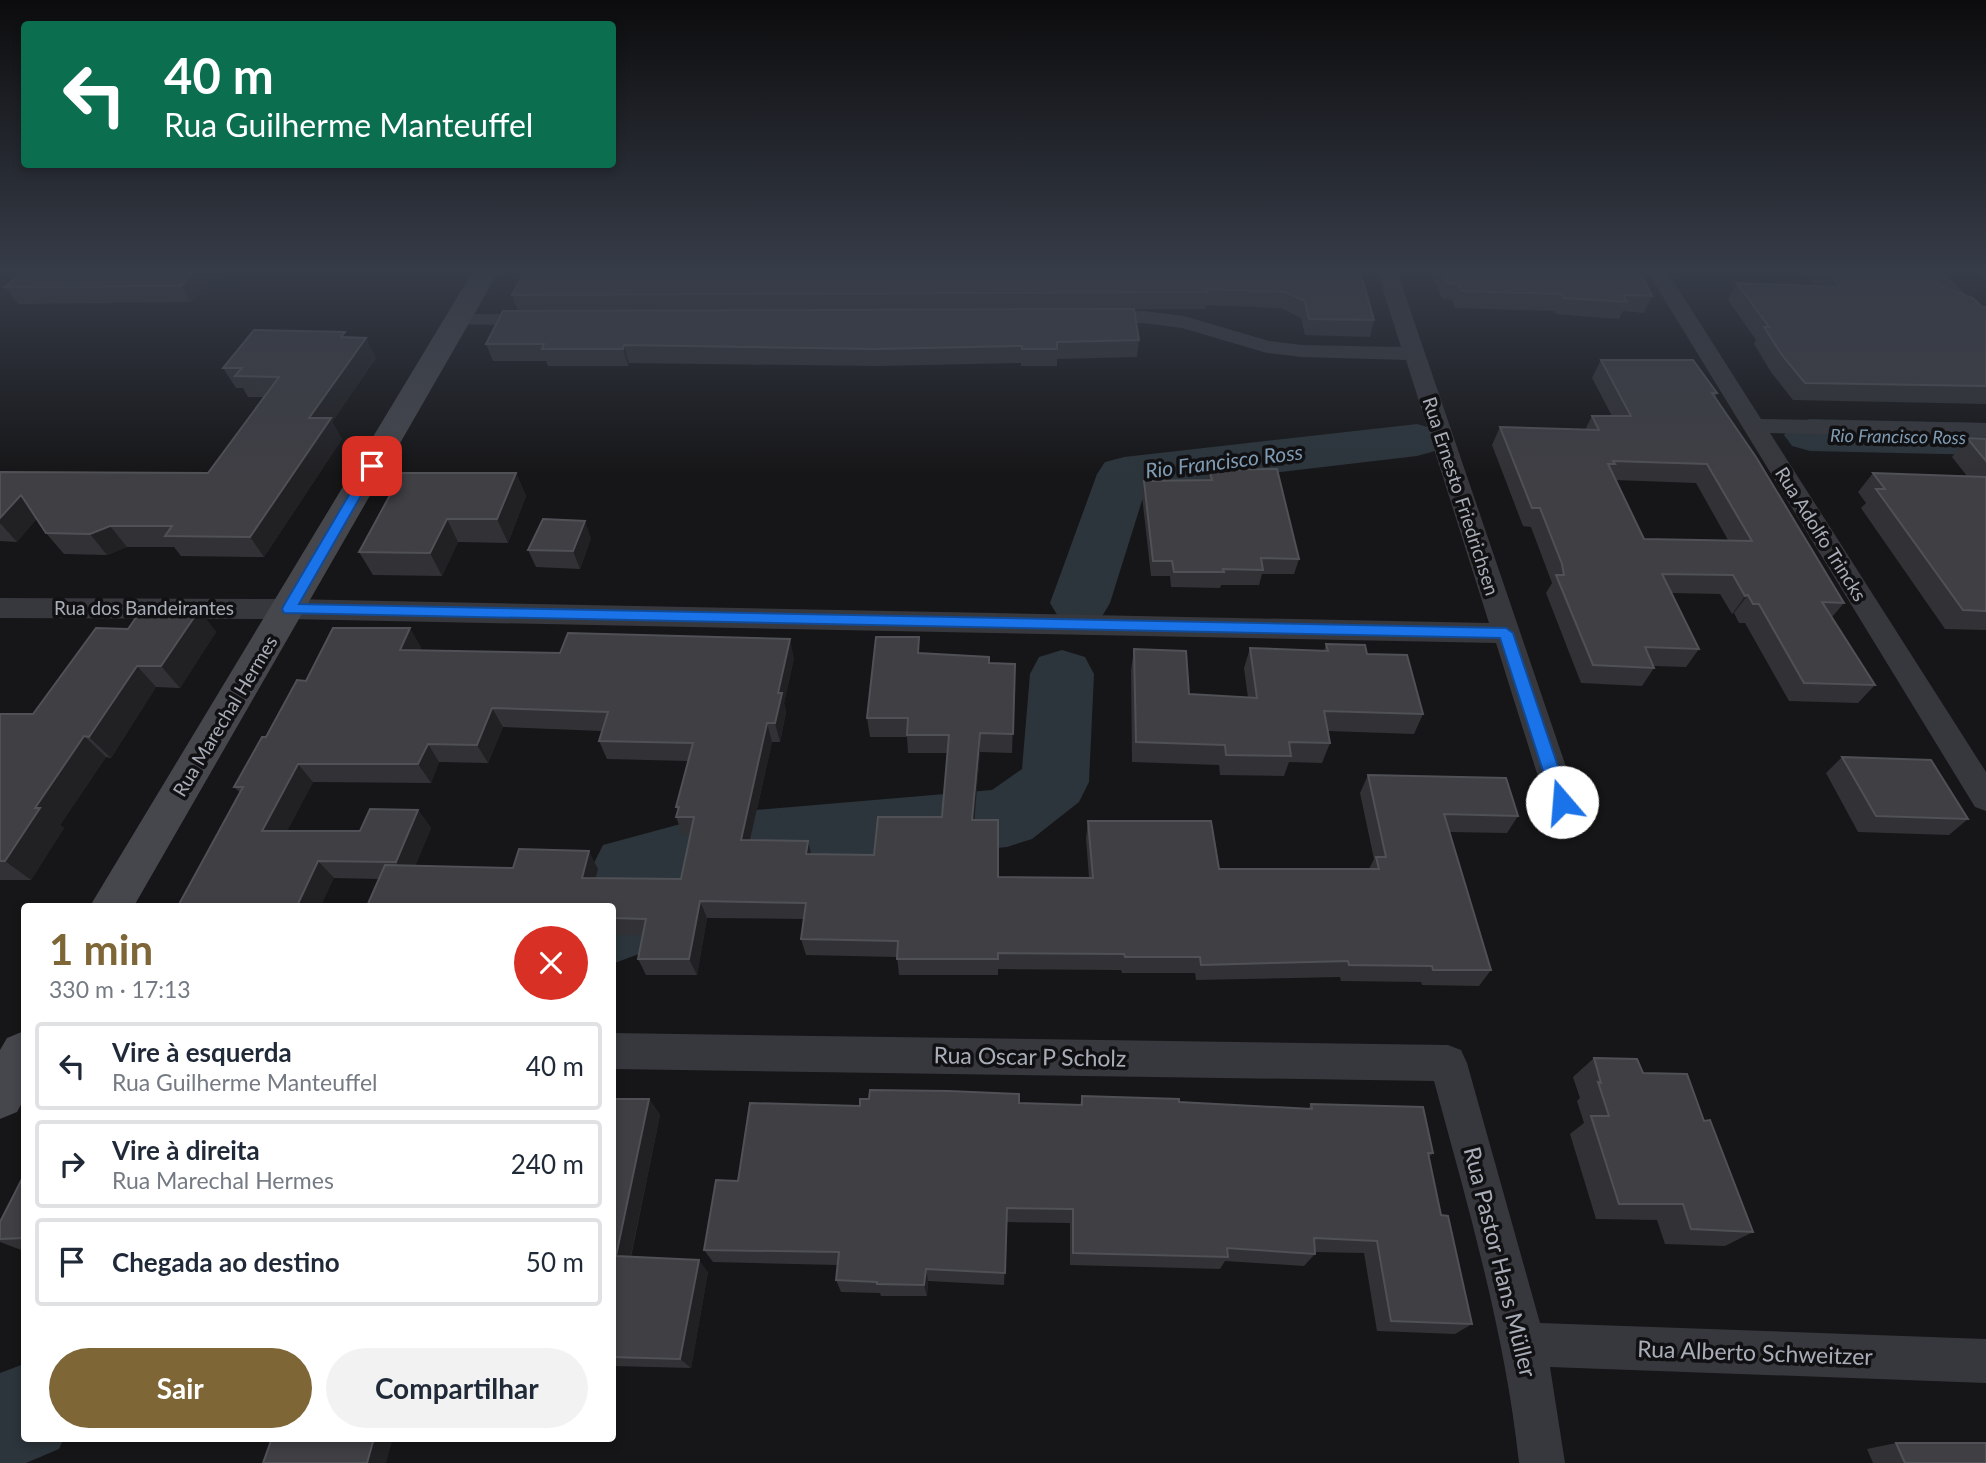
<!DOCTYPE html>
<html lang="pt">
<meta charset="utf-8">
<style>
:root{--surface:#fff;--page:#f2f2f3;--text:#1f2937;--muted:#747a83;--line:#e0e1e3;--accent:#7e6636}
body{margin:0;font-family:Lato,sans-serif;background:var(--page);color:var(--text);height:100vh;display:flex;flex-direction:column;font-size:26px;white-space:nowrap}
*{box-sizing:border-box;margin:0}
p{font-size:23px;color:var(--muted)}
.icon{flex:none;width:38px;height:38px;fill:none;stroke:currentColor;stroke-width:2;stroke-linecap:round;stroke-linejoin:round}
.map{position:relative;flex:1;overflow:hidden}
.side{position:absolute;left:21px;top:903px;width:595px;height:539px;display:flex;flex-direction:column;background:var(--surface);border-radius:7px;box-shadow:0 4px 10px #0003}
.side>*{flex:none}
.hud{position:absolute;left:21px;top:21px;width:595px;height:147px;border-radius:7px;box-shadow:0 4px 10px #0003;background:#0b6e4f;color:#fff;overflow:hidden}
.pin{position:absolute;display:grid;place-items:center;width:60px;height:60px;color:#fff;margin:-30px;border-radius:14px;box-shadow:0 4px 10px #0006}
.me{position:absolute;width:77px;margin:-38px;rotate:342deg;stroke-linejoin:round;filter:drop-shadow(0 0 5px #0008)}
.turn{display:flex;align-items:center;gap:24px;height:147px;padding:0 28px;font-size:32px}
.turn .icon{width:91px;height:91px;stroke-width:2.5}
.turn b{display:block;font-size:49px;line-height:60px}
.round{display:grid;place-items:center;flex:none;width:74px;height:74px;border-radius:37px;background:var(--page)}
.overview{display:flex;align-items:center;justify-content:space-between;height:119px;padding:0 28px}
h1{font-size:42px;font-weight:700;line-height:52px;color:var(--accent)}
.button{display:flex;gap:14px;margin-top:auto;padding:14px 28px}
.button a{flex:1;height:80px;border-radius:42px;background:var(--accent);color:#fff;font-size:28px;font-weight:700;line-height:80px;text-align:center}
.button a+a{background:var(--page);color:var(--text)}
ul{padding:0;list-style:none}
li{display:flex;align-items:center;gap:21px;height:88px;margin:0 14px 10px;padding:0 14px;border:4px solid var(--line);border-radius:7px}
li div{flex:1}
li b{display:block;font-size:26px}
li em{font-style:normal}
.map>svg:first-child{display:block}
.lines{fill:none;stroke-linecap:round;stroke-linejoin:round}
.river{fill:#2c353c;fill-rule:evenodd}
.street{fill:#37383d;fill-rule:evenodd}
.secondary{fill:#45474d;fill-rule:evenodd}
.wall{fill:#323236;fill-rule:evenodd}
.shaded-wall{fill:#212124}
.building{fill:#3f3f44;stroke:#4f5156;stroke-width:2;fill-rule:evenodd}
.route{fill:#1a73e8;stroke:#114b97;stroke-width:2}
.labels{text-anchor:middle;stroke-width:7;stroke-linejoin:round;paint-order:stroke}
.far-water-label{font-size:18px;font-style:italic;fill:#7f9bb3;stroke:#111113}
.street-label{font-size:19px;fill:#a8adb8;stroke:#111113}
.water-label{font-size:21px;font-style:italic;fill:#7f9bb3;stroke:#111113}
.near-street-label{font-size:23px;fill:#a8adb8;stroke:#111113}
</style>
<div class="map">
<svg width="1986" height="1463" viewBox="0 0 1986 1463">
<rect width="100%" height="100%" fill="#161618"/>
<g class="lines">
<path class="river" d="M 1810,419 L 1986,423 L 1986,455 L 1810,451 L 1792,446 L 1784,435 L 1792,424 Z
M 1417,424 L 1435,429 L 1443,440 L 1435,451 L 1417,456 L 1146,488 L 1110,603 L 1101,618 L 1080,624 L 1059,618 L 1050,603 L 1097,474 L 1105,462 L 1124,457 Z
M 1062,650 L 1085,657 L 1094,674 L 1089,782 L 1079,802 L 1032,839 L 1007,847 L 721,873 L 660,890 L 650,930 L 639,954 L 612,964 L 612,906 L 581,906 L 592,867 L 603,845 L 721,813 L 992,790 L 1022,769 L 1030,674 L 1039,657 Z
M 24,1364 L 24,1438 L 64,1438 L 59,1449 L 26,1463 L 0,1463 L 0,1373 Z"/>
<path class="street" d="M 1377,271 L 1397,271 L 1578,802 L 1573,811 L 1562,815 L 1551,811 L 1546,802 L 1496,643 L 289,619 L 0,618 L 0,598 L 289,599 L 1489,623 L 1406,360 L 1302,357 L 1267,353 L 1182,328 L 1143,323 L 1095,323 L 1088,321 L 1085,317 L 1088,313 L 1095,311 L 1143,311 L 1184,316 L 1269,341 L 1302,345 L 1401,347 Z
M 1647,271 L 1667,271 L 1761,419 L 1986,423 L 1986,437 L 1770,433 L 1986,772 L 1986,811 L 1975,807 Z
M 1922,271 L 1943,271 L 1983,313 L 1986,317 L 1983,321 L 1969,321 Z
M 458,314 L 538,314 L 545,316 L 548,320 L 545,324 L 538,326 L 451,324 L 448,320 L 451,316 Z
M 612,1033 L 1448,1045 L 1461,1050 L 1467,1063 L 1540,1323 L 1986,1339 L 1986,1383 L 1550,1367 L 1565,1463 L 1519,1463 C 1505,1332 1468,1207 1434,1081 L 612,1069 Z"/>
<path class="secondary" d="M 473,271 L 499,271 L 134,906 L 90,906 Z
M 24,1031 L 24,1099 L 17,1112 L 0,1119 L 0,1050 L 7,1038 Z"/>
</g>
<path class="wall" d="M 23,271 L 219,271 L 191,302 L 18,304 L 5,287 Z
M 1204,271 L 1360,271 L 1374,320 L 1370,337 L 1305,335 L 1301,318 L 1281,308 L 1206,305 L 1205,309 L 1134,309 L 1139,340 L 1137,357 L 1057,359 L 1057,366 L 1021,366 L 1021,363 L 878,366 L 629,363 L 628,366 L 548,366 L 546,361 L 493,361 L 486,344 L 518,311 L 512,295 L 1204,276 Z
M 1431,271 L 1640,271 L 1652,296 L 1644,313 L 1623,311 L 1619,319 L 1556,314 L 1555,311 L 1455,308 L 1452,300 L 1442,299 Z
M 1803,271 L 1925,271 L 1939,285 L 1982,307 L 1986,307 L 1986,404 L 1793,400 L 1771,372 L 1754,344 L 1756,340 L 1728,300 L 1737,283 L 1815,286 Z
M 1977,271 L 1986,271 L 1986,280 Z
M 348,337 L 376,358 L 332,422 L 342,439 L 264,557 L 181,556 L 174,547 L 127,547 L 107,555 L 64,554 L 46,533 L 37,518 L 17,542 L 0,541 L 0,472 L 208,473 L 264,397 L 248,397 L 243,388 L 236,388 L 223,368 Z
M 1601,360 L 1717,393 L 1715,398 L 1844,603 L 1832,617 L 1875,685 L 1858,703 L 1789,701 L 1745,623 L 1739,623 L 1734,613 L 1732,614 L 1720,594 L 1672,593 L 1699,649 L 1686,667 L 1654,666 L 1654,668 L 1642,686 L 1581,683 L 1546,593 L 1552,583 L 1531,527 L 1523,526 L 1492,445 L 1500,427 L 1585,430 L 1592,416 L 1612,416 L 1592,378 ZM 1615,480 L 1696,483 L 1728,540 L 1644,539 Z
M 1967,438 L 1986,439 L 1986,630 L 1945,629 L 1861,508 L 1866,503 L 1858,492 L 1873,473 L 1967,476 L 1952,457 Z
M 1209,470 L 1299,559 L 1294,574 L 1262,574 L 1259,585 L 1221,585 L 1220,588 L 1171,587 L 1170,576 L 1151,576 L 1142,496 L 1144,481 L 1207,480 Z
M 516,473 L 526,496 L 508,543 L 458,542 L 442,576 L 373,575 L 359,552 Z
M 591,538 L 580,569 L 536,567 L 528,550 Z
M 199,610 L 216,632 L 180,688 L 156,687 L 111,758 L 106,757 L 60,825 L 64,828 L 31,880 L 0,880 L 0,714 L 33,714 L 128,629 Z
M 1326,644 L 1367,654 L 1423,714 L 1414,734 L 1328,731 L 1330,743 L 1322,763 L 1289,762 L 1284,776 L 1220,775 L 1219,765 L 1132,762 L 1131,670 L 1134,649 L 1189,694 L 1248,698 L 1244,668 L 1250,648 L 1324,651 Z
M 421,647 L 420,650 L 794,658 L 784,703 L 786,712 L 780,742 L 772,742 L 750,840 L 808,841 L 811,854 L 874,855 L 942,817 L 947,753 L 908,753 L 907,737 L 870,737 L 867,718 L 920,653 L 989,663 L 1015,664 L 1012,753 L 980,752 L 974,820 L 998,877 L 1089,878 L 1086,838 L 1088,821 L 1219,869 L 1369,869 L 1374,859 L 1360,793 L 1368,775 L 1518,816 L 1507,833 L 1449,832 L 1491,970 L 1479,986 L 1422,985 L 1421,982 L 1341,981 L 1340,977 L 1196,980 L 1195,973 L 1122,973 L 1121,970 L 998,969 L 998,975 L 899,975 L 897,957 L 806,955 L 801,939 L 804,919 L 707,918 L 697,975 L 646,975 L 638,959 L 643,935 L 612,935 L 612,906 L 379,879 L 334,878 L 234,787 L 266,737 L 306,681 ZM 503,727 L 602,731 L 599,741 L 607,759 L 688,761 L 676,807 L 678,811 L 676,817 L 683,835 L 690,835 L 681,879 L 596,878 L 598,869 L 415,866 L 431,828 L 418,810 L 360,831 L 287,831 L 313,782 L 431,783 L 439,762 L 488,763 Z
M 1842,757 L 1968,819 L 1949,835 L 1858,832 L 1826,773 Z
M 1594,1058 L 1704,1121 L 1753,1232 L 1725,1246 L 1665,1244 L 1657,1220 L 1596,1219 L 1570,1134 L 1584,1123 L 1577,1101 L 1580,1098 L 1573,1077 Z
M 1082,1096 L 1308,1109 L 1311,1104 L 1433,1153 L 1429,1157 L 1441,1215 L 1472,1324 L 1455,1334 L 1377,1331 L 1364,1253 L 1315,1252 L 1315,1254 L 1304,1266 L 1225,1261 L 1220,1269 L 1070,1265 L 1070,1223 L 1007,1222 L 1004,1285 L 928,1281 L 927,1296 L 881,1296 L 880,1293 L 841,1292 L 836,1280 L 837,1265 L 713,1262 L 704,1250 L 738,1181 L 860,1106 L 1019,1103 L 1080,1105 Z
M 612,1099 L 649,1099 L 660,1115 L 631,1257 L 708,1272 L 691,1368 L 612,1366 Z
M 24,1175 L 24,1251 L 0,1242 L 0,1222 Z
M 1896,1443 L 1986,1463 L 1873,1463 L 1867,1449 Z"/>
<path class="shaded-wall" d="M 194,271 L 219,271 L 191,302 L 181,286 Z
M 366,338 L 376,358 L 332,422 L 342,439 L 264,557 L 250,537 L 309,418 Z
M 624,345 L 629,363 L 628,366 L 623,349 Z
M 516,473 L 526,496 L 508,543 L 497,519 Z
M 21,495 L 39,515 L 17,542 L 0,523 L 0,518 Z
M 447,519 L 458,542 L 442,576 L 430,553 Z
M 585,521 L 591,538 L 580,569 L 573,551 Z
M 110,526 L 127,547 L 107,555 L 90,534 Z
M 1748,595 L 1734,613 L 1732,614 L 1745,596 Z
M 199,610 L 216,632 L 180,688 L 161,666 Z
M 410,628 L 421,647 L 412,669 L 400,650 Z
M 790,639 L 794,658 L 784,703 L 786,712 L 780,742 L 775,723 L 778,693 Z
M 137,666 L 156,687 L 111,758 L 89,737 Z
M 492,708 L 503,727 L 488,763 L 477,745 Z
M 767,723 L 772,742 L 746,857 L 741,840 Z
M 980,733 L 980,752 L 973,838 L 972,820 Z
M 84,736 L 106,757 L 60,825 L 64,828 L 31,880 L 5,861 L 35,808 Z
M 428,744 L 439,762 L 431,783 L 418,764 Z
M 298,764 L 313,782 L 278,848 L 262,831 Z
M 418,810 L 431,828 L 409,879 L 396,862 Z
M 808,841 L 812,858 L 806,854 Z
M 589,851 L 598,869 L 591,895 L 582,878 Z
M 318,861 L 334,878 L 321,906 L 297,906 Z
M 700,901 L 707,918 L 697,975 L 689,959 Z
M 649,1099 L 660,1115 L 628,1269 L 616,1256 Z
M 699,1260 L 708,1272 L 691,1368 L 680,1359 Z
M 926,1269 L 928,1281 L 927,1296 L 924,1285 Z
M 374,1438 L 393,1438 L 386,1463 L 367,1463 Z"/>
<path class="building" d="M 23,271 L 104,271 L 105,272 L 122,271 L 194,271 L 181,286 L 5,287 Z
M 525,271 L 1203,271 L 1206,283 L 1206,271 L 1360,271 L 1374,320 L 1309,319 L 1305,301 L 1285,292 L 1207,289 L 1208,292 L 512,295 Z
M 1443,271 L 1640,271 L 1652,296 L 1623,295 L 1627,302 L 1563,298 L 1562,294 L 1461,291 L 1458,283 L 1448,283 Z
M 1827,271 L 1925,271 L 1939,285 L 1973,298 L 1982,307 L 1986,307 L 1986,386 L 1805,383 L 1782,355 L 1764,327 L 1769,327 L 1737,283 L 1840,287 Z
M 1134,309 L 1139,340 L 1057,342 L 1057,349 L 1022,349 L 1022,346 L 876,349 L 624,345 L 623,349 L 542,349 L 544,344 L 486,344 L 503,311 Z
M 254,330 L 345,332 L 341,337 L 366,338 L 309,418 L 331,418 L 250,537 L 165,536 L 172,526 L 110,526 L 90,534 L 46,533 L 21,495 L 0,518 L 0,472 L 208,473 L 279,377 L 235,376 L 242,368 L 223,368 Z
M 1601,360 L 1693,360 L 1717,393 L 1712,393 L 1756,457 L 1844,603 L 1822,602 L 1875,685 L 1804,683 L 1759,604 L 1753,604 L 1748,595 L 1745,596 L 1733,575 L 1662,574 L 1699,649 L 1645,647 L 1654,668 L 1593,665 L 1556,575 L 1564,575 L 1562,564 L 1540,508 L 1532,508 L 1500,427 L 1599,430 L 1592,416 L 1631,416 ZM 1613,461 L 1707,464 L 1752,541 L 1644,539 L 1608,464 L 1615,464 Z
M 1967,438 L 1986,439 L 1986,461 Z
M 1277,469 L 1299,559 L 1261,558 L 1263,570 L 1223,569 L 1224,572 L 1174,572 L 1172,561 L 1153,561 L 1144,481 L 1212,480 L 1209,470 Z
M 402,473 L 516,473 L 497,519 L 447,519 L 430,553 L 359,552 Z
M 1873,473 L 1986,477 L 1986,611 L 1963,610 L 1876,489 L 1885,489 Z
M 543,519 L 585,521 L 573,551 L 528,550 Z
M 142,609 L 199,610 L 161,666 L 137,666 L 89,737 L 84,736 L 35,808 L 40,808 L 5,861 L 0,861 L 0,714 L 33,714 L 96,628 L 128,629 Z
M 333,628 L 410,628 L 400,650 L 560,653 L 568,633 L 790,639 L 778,693 L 782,693 L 775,723 L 767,723 L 741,840 L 808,841 L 806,854 L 874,855 L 878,817 L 942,817 L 949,735 L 907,735 L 908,718 L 867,718 L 876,637 L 919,637 L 918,653 L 989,657 L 989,663 L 1015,664 L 1013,734 L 980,733 L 972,820 L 998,820 L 998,877 L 1093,878 L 1088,821 L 1211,821 L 1219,869 L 1379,869 L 1376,857 L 1386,857 L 1368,775 L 1506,778 L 1518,816 L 1444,814 L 1491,970 L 1433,970 L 1432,966 L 1349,965 L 1348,961 L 1201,965 L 1200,957 L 1125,957 L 1124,954 L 998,953 L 998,959 L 897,959 L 898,941 L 801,939 L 806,903 L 700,901 L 689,959 L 638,959 L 646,919 L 612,918 L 612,906 L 367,906 L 385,865 L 513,868 L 519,849 L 589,851 L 582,878 L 681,879 L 694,817 L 676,817 L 679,807 L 676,807 L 693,743 L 599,741 L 608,712 L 492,708 L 477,745 L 428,744 L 418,764 L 298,764 L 262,831 L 360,831 L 370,809 L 418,810 L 396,862 L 318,861 L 297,906 L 178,906 L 243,787 L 234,787 L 262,737 L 266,737 L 297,680 L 306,681 Z
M 1326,644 L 1365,645 L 1367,654 L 1407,655 L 1423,714 L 1324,711 L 1330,743 L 1289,742 L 1291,756 L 1226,755 L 1225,745 L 1136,742 L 1134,649 L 1186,651 L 1189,694 L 1257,698 L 1250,648 L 1328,651 Z
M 1842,757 L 1931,760 L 1968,819 L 1876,816 Z
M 1594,1058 L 1637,1059 L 1643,1073 L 1687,1074 L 1704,1121 L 1710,1120 L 1753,1232 L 1691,1229 L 1683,1204 L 1619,1204 L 1591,1116 L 1609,1116 L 1598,1082 L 1601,1083 Z
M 870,1090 L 949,1091 L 1019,1094 L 1019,1103 L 1082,1105 L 1082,1096 L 1179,1099 L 1179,1102 L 1312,1109 L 1311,1104 L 1423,1107 L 1433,1153 L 1428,1153 L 1441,1215 L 1448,1216 L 1472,1324 L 1391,1321 L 1377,1241 L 1314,1238 L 1315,1254 L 1227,1248 L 1228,1257 L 1073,1253 L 1073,1209 L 1007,1208 L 1005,1273 L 926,1269 L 924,1285 L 877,1284 L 877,1282 L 836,1280 L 839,1252 L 704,1250 L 716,1180 L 738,1181 L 750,1103 L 860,1106 L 860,1099 L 869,1099 Z
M 612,1099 L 649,1099 L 616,1256 L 699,1260 L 680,1359 L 612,1357 Z
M 24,1175 L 24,1238 L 0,1239 L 0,1222 Z
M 272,1438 L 374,1438 L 367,1463 L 263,1463 Z
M 1896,1443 L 1986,1443 L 1986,1463 L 1905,1463 Z"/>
<linearGradient id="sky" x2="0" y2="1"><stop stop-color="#0c0c0d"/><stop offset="0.57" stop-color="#363c48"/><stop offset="1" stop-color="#363c48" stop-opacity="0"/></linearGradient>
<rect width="1986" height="475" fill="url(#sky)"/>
<path class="route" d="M 372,462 L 378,466 L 299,604 L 1506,628 L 1513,633 L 1570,802 L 1568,807 L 1556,807 L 1553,802 L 1500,638 L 284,613 L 282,609 L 284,605 L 366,466 Z"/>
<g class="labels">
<g class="far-water-label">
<text transform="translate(1898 437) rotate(1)" y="6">Rio Francisco Ross</text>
</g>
<g class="street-label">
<text transform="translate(1461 496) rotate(72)" y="7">Rua Ernesto Friedrichsen</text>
<text transform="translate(1821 534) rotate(58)" y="7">Rua Adolfo Trincks</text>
<text x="144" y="615">Rua dos Bandeirantes</text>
<text transform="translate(225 716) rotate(-59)" y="7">Rua Marechal Hermes</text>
</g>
<g class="water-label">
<text transform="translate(1224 462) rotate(-7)" y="7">Rio Francisco Ross</text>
</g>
<g class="near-street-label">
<text transform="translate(1030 1057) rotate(1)" y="8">Rua Oscar P Scholz</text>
<text transform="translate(1500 1262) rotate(76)" y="8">Rua Pastor Hans Müller</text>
<text transform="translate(1755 1353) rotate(2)" y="8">Rua Alberto Schweitzer</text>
</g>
</g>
</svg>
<div class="pin" style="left:372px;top:466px;background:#d93025"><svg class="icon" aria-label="arrive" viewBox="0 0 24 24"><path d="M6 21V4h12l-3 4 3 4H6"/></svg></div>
<svg class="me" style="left:1562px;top:802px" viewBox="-20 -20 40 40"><circle r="19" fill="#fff"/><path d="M0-13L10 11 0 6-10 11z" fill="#1a73e8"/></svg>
<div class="hud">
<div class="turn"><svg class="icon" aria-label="left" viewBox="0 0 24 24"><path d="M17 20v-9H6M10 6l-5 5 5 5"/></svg><div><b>40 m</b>Rua Guilherme Manteuffel</div></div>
</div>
<section class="side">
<div class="overview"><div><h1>1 min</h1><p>330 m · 17:13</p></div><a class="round" style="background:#d93025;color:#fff"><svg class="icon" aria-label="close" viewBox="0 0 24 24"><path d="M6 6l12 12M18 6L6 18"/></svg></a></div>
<ul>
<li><svg class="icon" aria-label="left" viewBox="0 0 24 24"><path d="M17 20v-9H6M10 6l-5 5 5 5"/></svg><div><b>Vire à esquerda</b><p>Rua Guilherme Manteuffel</p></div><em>40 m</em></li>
<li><svg class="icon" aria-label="right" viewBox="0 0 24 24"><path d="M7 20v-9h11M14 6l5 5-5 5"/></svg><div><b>Vire à direita</b><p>Rua Marechal Hermes</p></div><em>240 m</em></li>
<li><svg class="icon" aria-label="arrive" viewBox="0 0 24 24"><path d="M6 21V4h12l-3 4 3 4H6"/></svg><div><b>Chegada ao destino</b></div><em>50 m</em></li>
</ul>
<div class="button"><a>Sair</a><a>Compartilhar</a></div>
</section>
</div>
